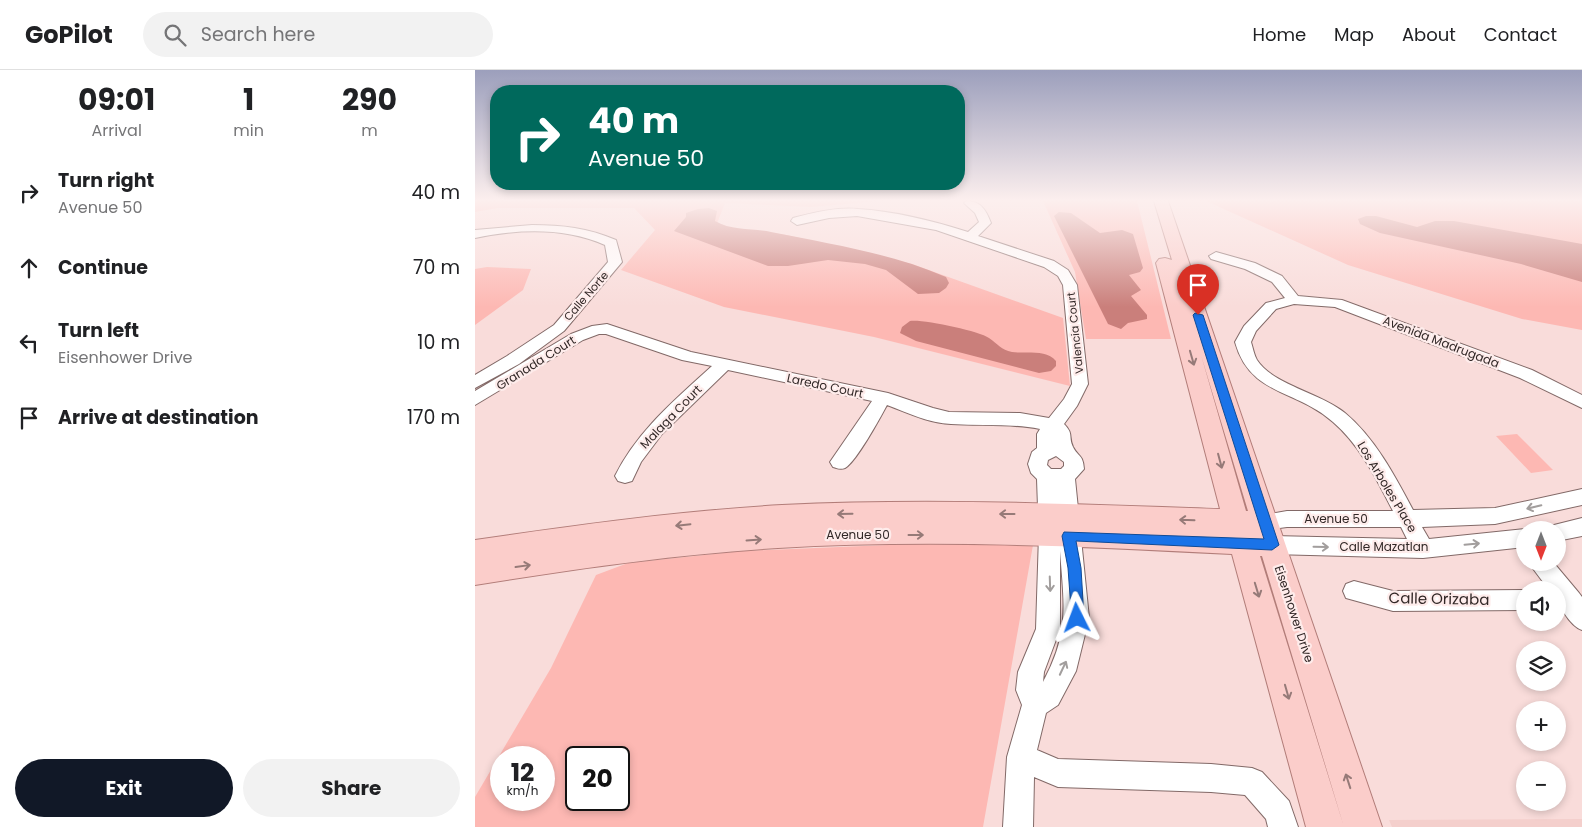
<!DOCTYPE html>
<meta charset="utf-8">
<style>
:root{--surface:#fff;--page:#f2f2f2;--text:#202124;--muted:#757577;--line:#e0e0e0;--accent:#111827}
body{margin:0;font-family:Poppins,sans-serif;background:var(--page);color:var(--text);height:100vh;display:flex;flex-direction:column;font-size:19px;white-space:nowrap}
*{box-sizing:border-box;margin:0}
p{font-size:16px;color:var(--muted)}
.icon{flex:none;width:28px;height:28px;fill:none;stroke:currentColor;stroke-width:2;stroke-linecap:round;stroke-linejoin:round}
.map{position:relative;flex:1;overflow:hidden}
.details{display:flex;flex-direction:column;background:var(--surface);width:475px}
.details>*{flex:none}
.top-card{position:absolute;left:15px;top:15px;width:475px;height:105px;border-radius:20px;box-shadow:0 2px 8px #0003;background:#00695c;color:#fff;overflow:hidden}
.needle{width:32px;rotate:180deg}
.buttons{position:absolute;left:1041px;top:451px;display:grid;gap:10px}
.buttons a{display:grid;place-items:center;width:50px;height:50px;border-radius:50%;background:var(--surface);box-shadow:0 2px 8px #0003;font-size:25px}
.speed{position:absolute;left:15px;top:676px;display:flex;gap:10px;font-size:25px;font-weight:700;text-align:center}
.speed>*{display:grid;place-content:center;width:65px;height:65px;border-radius:50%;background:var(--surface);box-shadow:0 2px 8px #0003;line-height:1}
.speed small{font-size:12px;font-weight:400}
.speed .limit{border:2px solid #111;border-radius:8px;background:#fff;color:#111}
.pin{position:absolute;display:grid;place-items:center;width:42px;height:42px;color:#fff;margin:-51px -21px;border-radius:50% 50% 50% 0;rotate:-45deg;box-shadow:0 0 5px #0007}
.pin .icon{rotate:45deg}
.me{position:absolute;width:55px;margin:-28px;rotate:357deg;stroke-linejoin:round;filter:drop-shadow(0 0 4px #0008)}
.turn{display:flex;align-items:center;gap:18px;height:105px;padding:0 15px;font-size:22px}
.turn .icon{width:65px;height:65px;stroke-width:2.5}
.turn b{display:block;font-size:35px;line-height:42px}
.eta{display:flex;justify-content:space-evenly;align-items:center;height:85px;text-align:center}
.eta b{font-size:30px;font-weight:700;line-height:35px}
.button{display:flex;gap:10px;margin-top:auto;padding:10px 15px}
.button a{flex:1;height:58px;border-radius:30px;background:var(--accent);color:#fff;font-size:20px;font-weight:700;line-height:58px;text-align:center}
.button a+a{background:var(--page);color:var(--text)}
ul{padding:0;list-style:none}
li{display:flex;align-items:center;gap:15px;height:75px;padding:0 15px}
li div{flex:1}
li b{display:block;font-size:19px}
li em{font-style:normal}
header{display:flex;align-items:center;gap:30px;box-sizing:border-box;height:70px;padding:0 25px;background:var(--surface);border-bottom:1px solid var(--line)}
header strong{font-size:24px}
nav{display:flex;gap:28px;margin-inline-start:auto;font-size:18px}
.search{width:350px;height:45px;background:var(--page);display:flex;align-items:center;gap:12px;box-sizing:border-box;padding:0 18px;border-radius:28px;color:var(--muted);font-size:19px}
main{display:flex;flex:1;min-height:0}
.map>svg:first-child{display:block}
.built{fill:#f4cfcc}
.green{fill:#fdb8b3;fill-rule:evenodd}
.water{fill:#ca7f7b}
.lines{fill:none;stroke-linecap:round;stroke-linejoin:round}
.minor-casing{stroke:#826967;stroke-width:2}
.major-casing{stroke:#b27d79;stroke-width:2}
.minor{fill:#fff;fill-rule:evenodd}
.major{fill:#fbcdca;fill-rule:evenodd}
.oneway{stroke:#967a78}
.oneway2{stroke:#a29e9d}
.route{fill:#1a73e8;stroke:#114b97}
.labels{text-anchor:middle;stroke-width:4.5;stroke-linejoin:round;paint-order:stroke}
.far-street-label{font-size:11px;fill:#312726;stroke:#feeceb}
.street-label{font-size:12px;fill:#312726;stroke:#feeceb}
.near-street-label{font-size:15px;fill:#312726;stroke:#feeceb}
</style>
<header>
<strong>GoPilot</strong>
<div class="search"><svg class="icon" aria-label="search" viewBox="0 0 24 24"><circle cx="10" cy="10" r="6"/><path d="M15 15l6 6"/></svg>Search here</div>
<nav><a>Home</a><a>Map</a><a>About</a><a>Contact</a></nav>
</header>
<main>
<section class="details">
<div class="eta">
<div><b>09:01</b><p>Arrival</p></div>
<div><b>1</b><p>min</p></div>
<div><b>290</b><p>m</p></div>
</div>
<ul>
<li><svg class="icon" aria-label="right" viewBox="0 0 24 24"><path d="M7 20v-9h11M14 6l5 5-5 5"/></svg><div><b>Turn right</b><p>Avenue 50</p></div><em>40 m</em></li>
<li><svg class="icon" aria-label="ahead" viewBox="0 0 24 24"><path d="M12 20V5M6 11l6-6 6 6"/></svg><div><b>Continue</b></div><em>70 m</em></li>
<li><svg class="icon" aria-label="left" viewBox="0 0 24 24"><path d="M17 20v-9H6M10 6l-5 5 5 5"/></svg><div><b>Turn left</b><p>Eisenhower Drive</p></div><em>10 m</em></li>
<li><svg class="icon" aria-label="arrive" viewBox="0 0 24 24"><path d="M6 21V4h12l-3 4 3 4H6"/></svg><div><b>Arrive at destination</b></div><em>170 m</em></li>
</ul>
<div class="button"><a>Exit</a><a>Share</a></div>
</section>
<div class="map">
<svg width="1107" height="757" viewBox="0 0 1107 757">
<rect width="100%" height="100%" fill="#f9dcda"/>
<path class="built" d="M 1107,749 L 1107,757 L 917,757 L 914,750 Z"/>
<path class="green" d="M 0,131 L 406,131 L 336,137 L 250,133 L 241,156 L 312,165 L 437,194 L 588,248 L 595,316 L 399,267 L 249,237 L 146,200 L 180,160 L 159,138 L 23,138 L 0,142 Z
M 568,131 L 662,131 L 696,269 L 611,269 L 600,202 Z
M 731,131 L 1107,131 L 1107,260 L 1047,249 L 873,195 Z
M 12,197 L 56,199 L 48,220 L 0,255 L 0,199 Z
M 1042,364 L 1078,400 L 1056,403 L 1021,366 Z
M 436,474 L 558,475 L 508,757 L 0,757 L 0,727 L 76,598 L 121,505 L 153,493 L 267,481 ZM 26,688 L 69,688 L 69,730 L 26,730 ZM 101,688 L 144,688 L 144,730 L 101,730 Z"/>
<path class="water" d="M 223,139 L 234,138 L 242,141 L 240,151 C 257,161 277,158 296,162 C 355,174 416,183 471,207 L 474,213 L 471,218 L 464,223 L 443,224 L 411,200 L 390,194 L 353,190 L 313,196 L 293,196 L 199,161 L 211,147 L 211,143 Z
M 584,142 L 596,143 L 625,163 L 647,160 L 658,164 L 668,198 L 665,202 L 654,205 L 666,220 L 656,226 L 672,245 L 672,249 L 653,253 L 646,259 L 633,254 L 579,146 Z
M 891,146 L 901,146 L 942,157 L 960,151 L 979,151 L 1107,174 L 1107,212 L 1046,194 L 905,163 L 885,154 L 883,149 Z
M 435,251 C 448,249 504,261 514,268 C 523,274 526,280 537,282 C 551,284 571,279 581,291 L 581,296 L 576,301 L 564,303 L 441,271 L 425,263 L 427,257 Z"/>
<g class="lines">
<defs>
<path id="minor" d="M 491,131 C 506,131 511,140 516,153 L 503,166 L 579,191 L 593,200 L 602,215 L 613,314 L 602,336 L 589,354 C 599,364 593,366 598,377 C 603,387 608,384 609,399 L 600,409 L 614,548 L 601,601 L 583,635 L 571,643 L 562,680 L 583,689 L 736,694 L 777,698 L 787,702 L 814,731 L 823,757 L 793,757 L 791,749 L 770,725 L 736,722 L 583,717 L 559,707 L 558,757 L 528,757 L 532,687 L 547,635 L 541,620 L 543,602 L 561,559 L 564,465 L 562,409 L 556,403 L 553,394 L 557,382 L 562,378 L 562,364 L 565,359 C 535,353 506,356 476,354 C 454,353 433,343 412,335 C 405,348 381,392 370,398 C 365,400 362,398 358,397 L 355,392 L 397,331 L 253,300 L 187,364 L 166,392 L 157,411 L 150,413 L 143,411 L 140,406 C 163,360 200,330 237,296 L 207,290 L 131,264 L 124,264 L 108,270 L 0,335 L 0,321 L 96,264 L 117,256 L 132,254 L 216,282 L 413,323 L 458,338 L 474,342 L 545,343 L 574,348 L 589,329 L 597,314 L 588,215 L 583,206 L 569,197 L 461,160 L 382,146 L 354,148 L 322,155 L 316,151 L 318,148 C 338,143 361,137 383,139 C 418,141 459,151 493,162 L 504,152 L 500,143 L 489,133 ZM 581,386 L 589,392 L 589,396 L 586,399 L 576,399 L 572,395 L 573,390 ZM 585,481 C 589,535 595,562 568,612 L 569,602 L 585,559 Z
M 57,155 C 87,155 113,158 141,170 L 147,192 L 89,261 L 44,294 L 0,318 L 0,305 L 32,286 L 79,255 L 133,192 L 130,175 C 90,157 42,159 0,168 L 0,160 Z
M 741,182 L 780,193 L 807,206 L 823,226 L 867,230 L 1057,300 L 1107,325 L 1107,338 L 1045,308 L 860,237 L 819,234 L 801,239 L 781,261 L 776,272 C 778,278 779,285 782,290 C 798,315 846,323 870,343 C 900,368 920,406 938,440 L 1020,438 L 1107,419 L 1107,435 L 1020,454 L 947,457 L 954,469 L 1050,459 L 1052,460 L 1050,460 L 1050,477 L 948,488 L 797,484 L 789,481 L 786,475 L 789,469 L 797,466 L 932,469 L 926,457 L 812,457 L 790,460 L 783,458 L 780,452 L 783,446 L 812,441 L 918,441 C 902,410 885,375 858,352 C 821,319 775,326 760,272 L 769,256 L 791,233 L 810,228 L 797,212 L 770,199 L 736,189 L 734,186 Z
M 1107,448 L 1107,466 L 1082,471 L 1082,460 L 1072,460 L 1075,456 Z
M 1053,492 L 1078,492 L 1104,523 L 1107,527 L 1107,560 C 1094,555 1082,534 1082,520 L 1074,520 Z
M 879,511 L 918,521 L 1050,520 L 1050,540 L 918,541 L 871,528 L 868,521 L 871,514 Z"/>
<path id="major" d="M 679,131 L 693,131 L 907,757 L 869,757 L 787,486 L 785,486 L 869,757 L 831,757 L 757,484 C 606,476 454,469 303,478 C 201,484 100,499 0,515 L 0,470 C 102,455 204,441 307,435 C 453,428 599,434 745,439 L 681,193 L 684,189 L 690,188 L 697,190 ZM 726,285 L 773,441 L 771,441 Z"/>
</defs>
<use href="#minor" class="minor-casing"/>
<use href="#major" class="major-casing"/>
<use href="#minor" class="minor"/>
<use href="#major" class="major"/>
</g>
<defs><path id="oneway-shaft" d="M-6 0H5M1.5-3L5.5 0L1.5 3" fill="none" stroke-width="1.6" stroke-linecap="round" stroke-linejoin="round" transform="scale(1.25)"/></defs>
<g class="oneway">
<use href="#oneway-shaft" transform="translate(717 288) rotate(74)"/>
<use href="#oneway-shaft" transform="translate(745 391) rotate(75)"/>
<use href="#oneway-shaft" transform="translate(370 444) rotate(179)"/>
<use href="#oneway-shaft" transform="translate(532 444) rotate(-180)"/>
<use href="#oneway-shaft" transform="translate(712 450) rotate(-178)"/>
<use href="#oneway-shaft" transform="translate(208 455) rotate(174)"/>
<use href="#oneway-shaft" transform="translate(441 465)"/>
<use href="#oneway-shaft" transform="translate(279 470) rotate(-4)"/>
<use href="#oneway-shaft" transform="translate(48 496) rotate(-8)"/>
<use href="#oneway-shaft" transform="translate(782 520) rotate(73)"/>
<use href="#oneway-shaft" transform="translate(812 622) rotate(74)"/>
<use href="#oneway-shaft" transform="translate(873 711) rotate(-108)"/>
</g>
<g class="oneway2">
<use href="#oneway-shaft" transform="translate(1059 437) rotate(167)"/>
<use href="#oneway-shaft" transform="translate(997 474) rotate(-5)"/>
<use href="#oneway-shaft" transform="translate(846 477) rotate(1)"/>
<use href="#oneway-shaft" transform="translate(575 514) rotate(88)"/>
<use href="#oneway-shaft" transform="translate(588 598) rotate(-65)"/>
</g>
<linearGradient id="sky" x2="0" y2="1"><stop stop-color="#9c9fbc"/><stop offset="0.55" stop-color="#fcefee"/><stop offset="1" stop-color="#fcefee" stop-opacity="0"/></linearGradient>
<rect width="1107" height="237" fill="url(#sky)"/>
<path class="route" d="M 720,243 L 728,245 L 804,475 L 797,480 L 601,471 L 606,498 L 609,548 L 607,553 L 602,555 L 597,553 L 593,498 L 587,466 L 589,462 L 789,469 L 718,245 Z"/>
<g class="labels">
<g class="far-street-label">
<text transform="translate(111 226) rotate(-49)" y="4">Calle Norte</text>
<text transform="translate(600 263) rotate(-96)" y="4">Valencia Court</text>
</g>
<g class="street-label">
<text transform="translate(966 272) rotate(21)" y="4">Avenida Madrugada</text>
<text transform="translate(61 293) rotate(-32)" y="4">Granada Court</text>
<text transform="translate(350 316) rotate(12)" y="4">Laredo Court</text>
<text transform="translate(196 347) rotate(-46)" y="4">Malaga Court</text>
<text transform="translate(912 417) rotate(59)" y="4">Los Arboles Place</text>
<text x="861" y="453">Avenue 50</text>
<text x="383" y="469">Avenue 50</text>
<text x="909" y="481">Calle Mazatlan</text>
<text transform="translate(819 544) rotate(72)" y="4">Eisenhower Drive</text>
</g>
<g class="near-street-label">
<text transform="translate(964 529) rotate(1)" y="5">Calle Orizaba</text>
</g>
</g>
</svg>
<div class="buttons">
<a><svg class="needle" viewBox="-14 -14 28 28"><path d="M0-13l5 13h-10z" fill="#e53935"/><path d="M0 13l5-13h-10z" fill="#757577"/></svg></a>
<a><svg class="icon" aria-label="sound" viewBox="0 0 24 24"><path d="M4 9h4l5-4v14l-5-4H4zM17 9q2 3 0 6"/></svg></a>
<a><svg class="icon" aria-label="layers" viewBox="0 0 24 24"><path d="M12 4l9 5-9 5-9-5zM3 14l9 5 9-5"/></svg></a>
<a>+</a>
<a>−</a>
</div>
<div class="speed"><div>12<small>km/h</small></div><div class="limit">20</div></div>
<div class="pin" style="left:723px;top:245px;background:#d93025"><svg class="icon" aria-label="arrive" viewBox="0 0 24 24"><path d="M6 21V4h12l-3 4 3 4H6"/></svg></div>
<svg class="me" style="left:602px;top:548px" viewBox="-20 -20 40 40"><path d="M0-17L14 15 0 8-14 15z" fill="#1a73e8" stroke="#fff" stroke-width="4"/></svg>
<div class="top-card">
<div class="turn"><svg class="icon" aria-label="right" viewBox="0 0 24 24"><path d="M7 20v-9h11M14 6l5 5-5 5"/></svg><div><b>40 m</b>Avenue 50</div></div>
</div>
</div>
</main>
